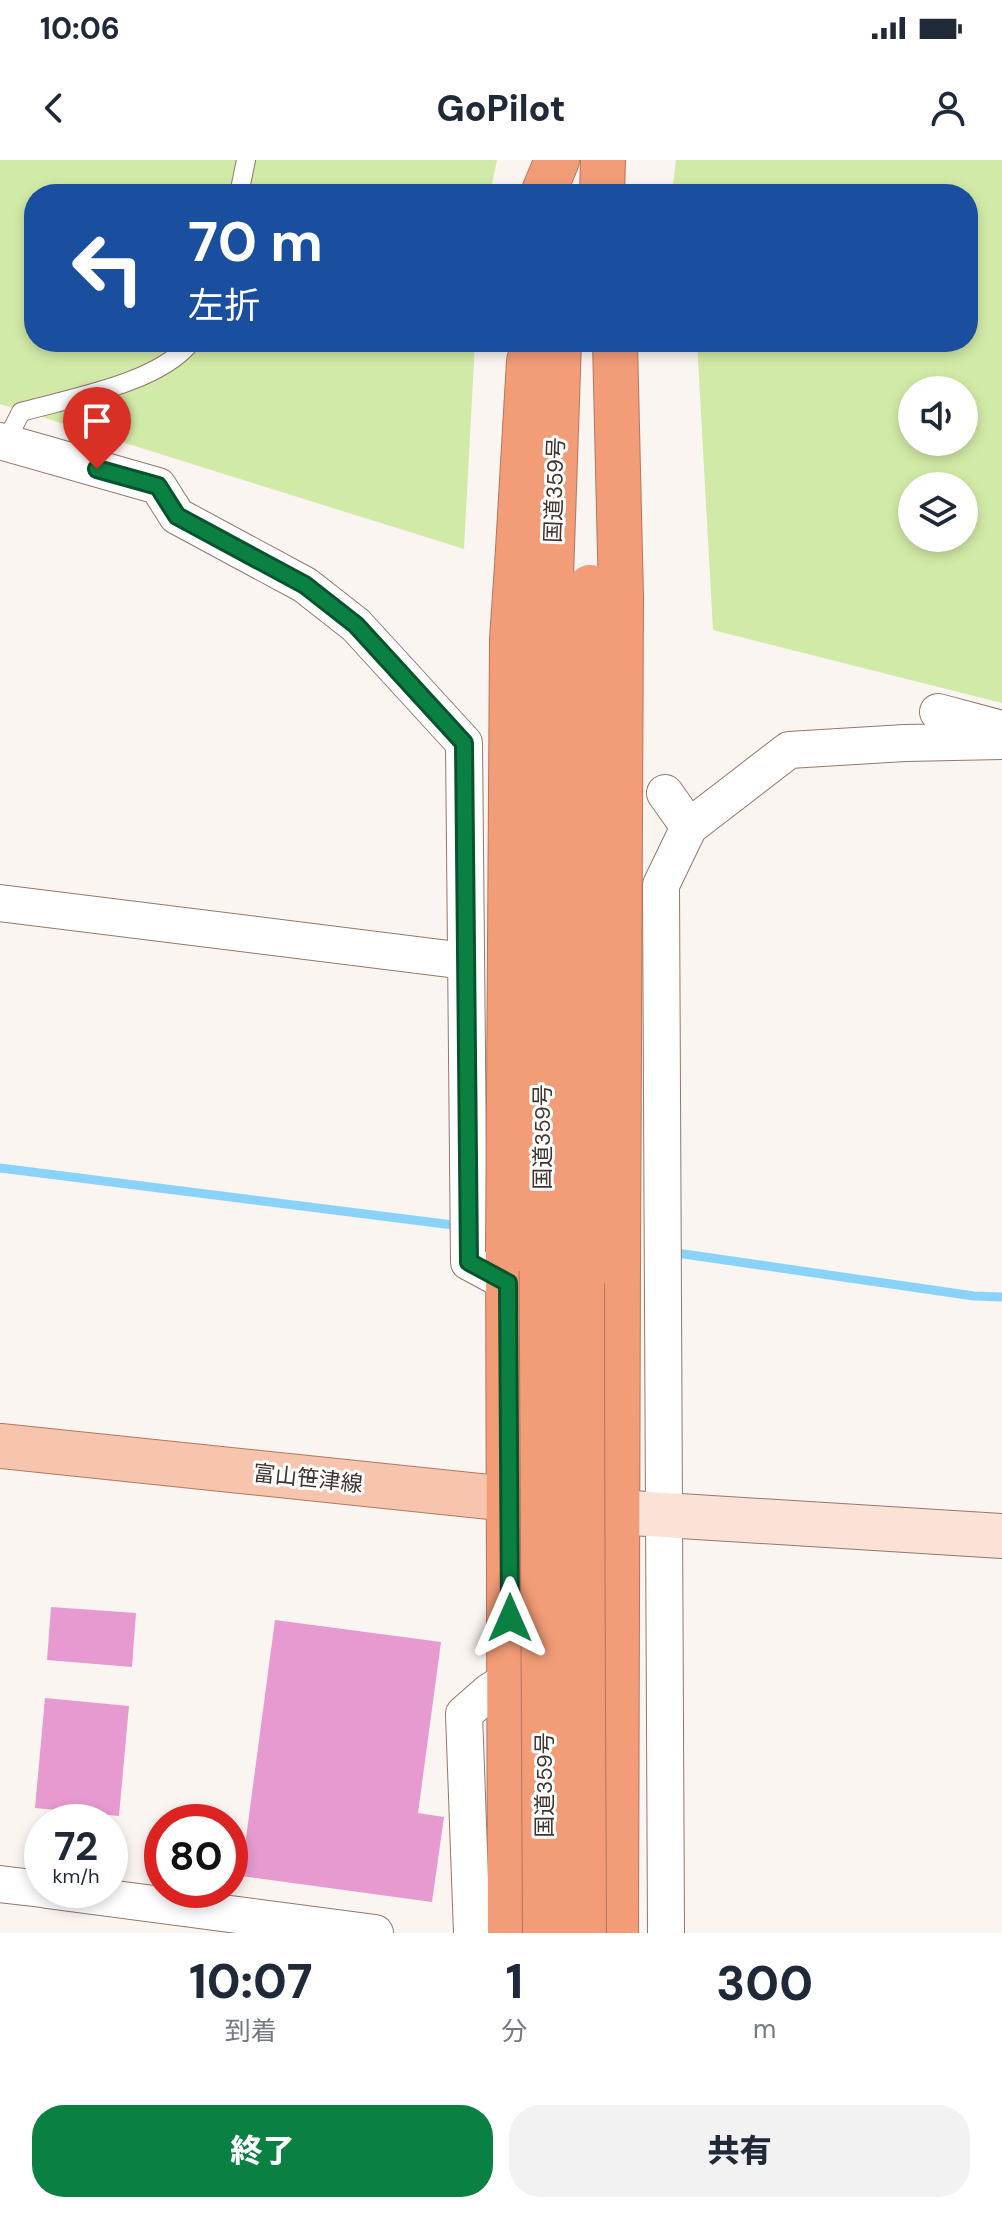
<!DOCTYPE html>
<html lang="ja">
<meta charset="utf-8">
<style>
:root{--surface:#fff;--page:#f2f2f3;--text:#1f2937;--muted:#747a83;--accent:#0b8043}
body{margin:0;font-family:"DM Sans","Noto Sans JP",sans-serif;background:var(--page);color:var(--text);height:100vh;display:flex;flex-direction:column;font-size:30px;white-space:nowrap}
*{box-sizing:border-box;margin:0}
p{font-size:26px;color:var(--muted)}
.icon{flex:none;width:44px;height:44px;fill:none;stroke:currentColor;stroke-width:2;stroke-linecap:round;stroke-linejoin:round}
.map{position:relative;height:1773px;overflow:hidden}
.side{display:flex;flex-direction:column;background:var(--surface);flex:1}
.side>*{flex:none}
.banner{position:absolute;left:24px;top:24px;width:954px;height:168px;border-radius:32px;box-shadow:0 4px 12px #0003;background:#1a4fa0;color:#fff;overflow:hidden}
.tools{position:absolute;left:898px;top:216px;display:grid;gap:16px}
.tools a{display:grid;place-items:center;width:80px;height:80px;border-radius:50%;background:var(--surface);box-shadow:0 4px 12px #0003;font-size:40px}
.speed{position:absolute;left:24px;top:1644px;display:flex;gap:16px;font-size:40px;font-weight:700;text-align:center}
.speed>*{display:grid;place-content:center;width:104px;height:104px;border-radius:50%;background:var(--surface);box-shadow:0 4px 12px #0003;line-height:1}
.speed small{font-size:20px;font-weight:400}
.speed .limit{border:12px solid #d22;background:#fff;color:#111}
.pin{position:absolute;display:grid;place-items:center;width:68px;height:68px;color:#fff;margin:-82px -34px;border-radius:50% 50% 50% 0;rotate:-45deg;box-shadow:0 0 8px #0007}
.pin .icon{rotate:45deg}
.me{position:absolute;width:88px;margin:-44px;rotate:0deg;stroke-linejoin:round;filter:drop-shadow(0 0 6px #0008)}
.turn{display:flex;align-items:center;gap:28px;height:168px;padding:0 32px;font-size:36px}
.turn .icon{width:104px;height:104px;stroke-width:2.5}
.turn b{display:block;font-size:56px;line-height:68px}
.eta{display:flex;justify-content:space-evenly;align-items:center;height:136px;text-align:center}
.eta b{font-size:48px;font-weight:800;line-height:56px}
.button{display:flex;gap:16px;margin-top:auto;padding:16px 32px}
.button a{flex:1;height:92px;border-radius:32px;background:var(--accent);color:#fff;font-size:32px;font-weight:800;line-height:92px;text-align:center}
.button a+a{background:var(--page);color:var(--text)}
.status{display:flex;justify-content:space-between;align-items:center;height:56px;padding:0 40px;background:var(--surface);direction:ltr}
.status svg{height:22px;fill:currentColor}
header{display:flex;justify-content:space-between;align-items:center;height:104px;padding:0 32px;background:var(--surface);font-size:36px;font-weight:800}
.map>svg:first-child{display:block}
.green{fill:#d2eaa7;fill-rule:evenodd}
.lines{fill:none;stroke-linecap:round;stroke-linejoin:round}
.stream{stroke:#89d3fb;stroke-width:9}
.building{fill:#e79ad0}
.lane-casing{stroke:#93786a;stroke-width:20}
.street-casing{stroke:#93786a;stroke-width:38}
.secondary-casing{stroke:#93786a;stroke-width:46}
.primary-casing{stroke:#b3775e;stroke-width:46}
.highway-casing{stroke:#b3775e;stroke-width:46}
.lane{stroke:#fff;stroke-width:18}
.street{stroke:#fff;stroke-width:36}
.secondary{stroke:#fbe1d6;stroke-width:44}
.primary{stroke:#f7c4ae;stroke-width:44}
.highway{stroke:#f29c78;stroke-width:44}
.highway-bridge-casing{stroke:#b3775e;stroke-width:46;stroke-linecap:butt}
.highway-bridge{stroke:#f29c78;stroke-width:44}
.route-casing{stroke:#07532c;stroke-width:20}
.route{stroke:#0b8043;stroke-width:14}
.labels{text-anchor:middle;stroke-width:6;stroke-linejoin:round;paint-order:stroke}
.street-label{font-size:22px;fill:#3f332d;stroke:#fff}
</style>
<div class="status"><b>10:06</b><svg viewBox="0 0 49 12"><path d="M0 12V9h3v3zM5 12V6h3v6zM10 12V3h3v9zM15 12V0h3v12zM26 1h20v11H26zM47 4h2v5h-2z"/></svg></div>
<header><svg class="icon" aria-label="back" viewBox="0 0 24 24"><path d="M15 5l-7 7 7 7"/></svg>GoPilot<svg class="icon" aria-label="person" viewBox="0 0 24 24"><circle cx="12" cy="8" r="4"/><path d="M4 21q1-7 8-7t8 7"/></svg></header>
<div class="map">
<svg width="1002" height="1773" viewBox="0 0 1002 1773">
<rect width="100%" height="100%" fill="#fbf5f1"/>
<path class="green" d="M 0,0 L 497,0 L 490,34 L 34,34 L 34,182 L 475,182 L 464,389 L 0,244 Z
M 676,0 L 1002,0 L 1002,543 L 713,470 L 697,182 L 968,182 L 968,34 L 672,34 ZM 912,230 L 964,230 L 964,282 L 912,282 ZM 912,326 L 964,326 L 964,378 L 912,378 Z"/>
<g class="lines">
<path class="stream" d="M 0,1008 L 461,1066
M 670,1092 L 974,1136 L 1002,1137"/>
</g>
<path class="building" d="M 51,1447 L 136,1453 L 132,1507 L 47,1500 Z
M 275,1460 L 441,1482 L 418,1653 L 444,1657 L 432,1742 L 241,1716 Z
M 45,1538 L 129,1546 L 119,1656 L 35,1648 Z"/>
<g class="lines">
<defs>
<path id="lane" d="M 239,34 L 246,0
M 5,283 L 21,252 C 71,238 159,223 191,182"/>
<path id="street" d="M 0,281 L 158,326 L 177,356 L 305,425 L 356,465 L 464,583 L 469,1102 L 508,1123
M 938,552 L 1002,569
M 665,633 L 689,667
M 0,743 L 465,801
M 0,1724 L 42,1729
M 47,1730 L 375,1773
M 472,1773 L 464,1554 L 489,1532 L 511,1518
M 666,1773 L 661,725 L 689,667 L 789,590 L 905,583 L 1002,581"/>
<path id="secondary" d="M 616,1352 L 1002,1376"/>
<path id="primary" d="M 0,1286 L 547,1343"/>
<path id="highway" d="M 543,34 L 557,0
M 602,34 L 603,0
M 615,182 L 621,437
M 517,406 L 529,201
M 551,417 L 559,182
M 508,1092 L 510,1773
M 616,1773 L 618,1106"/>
</defs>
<use href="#lane" class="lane-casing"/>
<use href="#street" class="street-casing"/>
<use href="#secondary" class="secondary-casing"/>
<use href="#primary" class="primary-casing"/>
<use href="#highway" class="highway-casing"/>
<use href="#lane" class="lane"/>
<use href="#street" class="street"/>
<use href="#secondary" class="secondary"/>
<use href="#primary" class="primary"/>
<use href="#highway" class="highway"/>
<defs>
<path id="highway-bridge" d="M 508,1092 L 512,479 L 517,406
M 618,1106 L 621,437
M 545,1773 L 541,994 L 551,417
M 584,1773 C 582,1324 579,875 590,427"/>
</defs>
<use href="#highway-bridge" class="highway-bridge-casing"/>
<use href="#highway-bridge" class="highway-bridge"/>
</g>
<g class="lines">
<defs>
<path id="route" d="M 97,309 L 158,326 L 177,356 L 305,425 L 356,465 L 464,583 L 469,1102 L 508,1123 L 510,1458"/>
</defs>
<use href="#route" class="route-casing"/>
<use href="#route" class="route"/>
</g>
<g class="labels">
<g class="street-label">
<text transform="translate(554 330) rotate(-88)" y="8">国道359号</text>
<text transform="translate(542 977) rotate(-90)" y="8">国道359号</text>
<text transform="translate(308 1318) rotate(6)" y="8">富山笹津線</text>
<text transform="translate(544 1625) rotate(-90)" y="8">国道359号</text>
</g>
</g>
</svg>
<div class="tools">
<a><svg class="icon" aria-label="sound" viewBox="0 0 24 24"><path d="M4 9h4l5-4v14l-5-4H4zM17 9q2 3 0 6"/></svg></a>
<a><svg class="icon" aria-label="layers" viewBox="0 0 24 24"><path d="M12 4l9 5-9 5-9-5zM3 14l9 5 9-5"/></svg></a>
</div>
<div class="speed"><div>72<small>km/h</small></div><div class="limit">80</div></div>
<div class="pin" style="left:97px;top:309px;background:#d93025"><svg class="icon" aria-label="arrive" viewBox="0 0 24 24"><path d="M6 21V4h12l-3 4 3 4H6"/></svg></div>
<svg class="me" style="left:510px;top:1458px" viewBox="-20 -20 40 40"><path d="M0-17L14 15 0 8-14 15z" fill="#0b8043" stroke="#fff" stroke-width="4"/></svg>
<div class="banner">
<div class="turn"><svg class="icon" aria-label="left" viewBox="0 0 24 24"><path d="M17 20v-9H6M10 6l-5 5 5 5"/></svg><div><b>70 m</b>左折</div></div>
</div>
</div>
<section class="side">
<div class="eta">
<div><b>10:07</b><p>到着</p></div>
<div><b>1</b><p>分</p></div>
<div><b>300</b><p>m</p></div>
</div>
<div class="button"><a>終了</a><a>共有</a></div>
</section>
